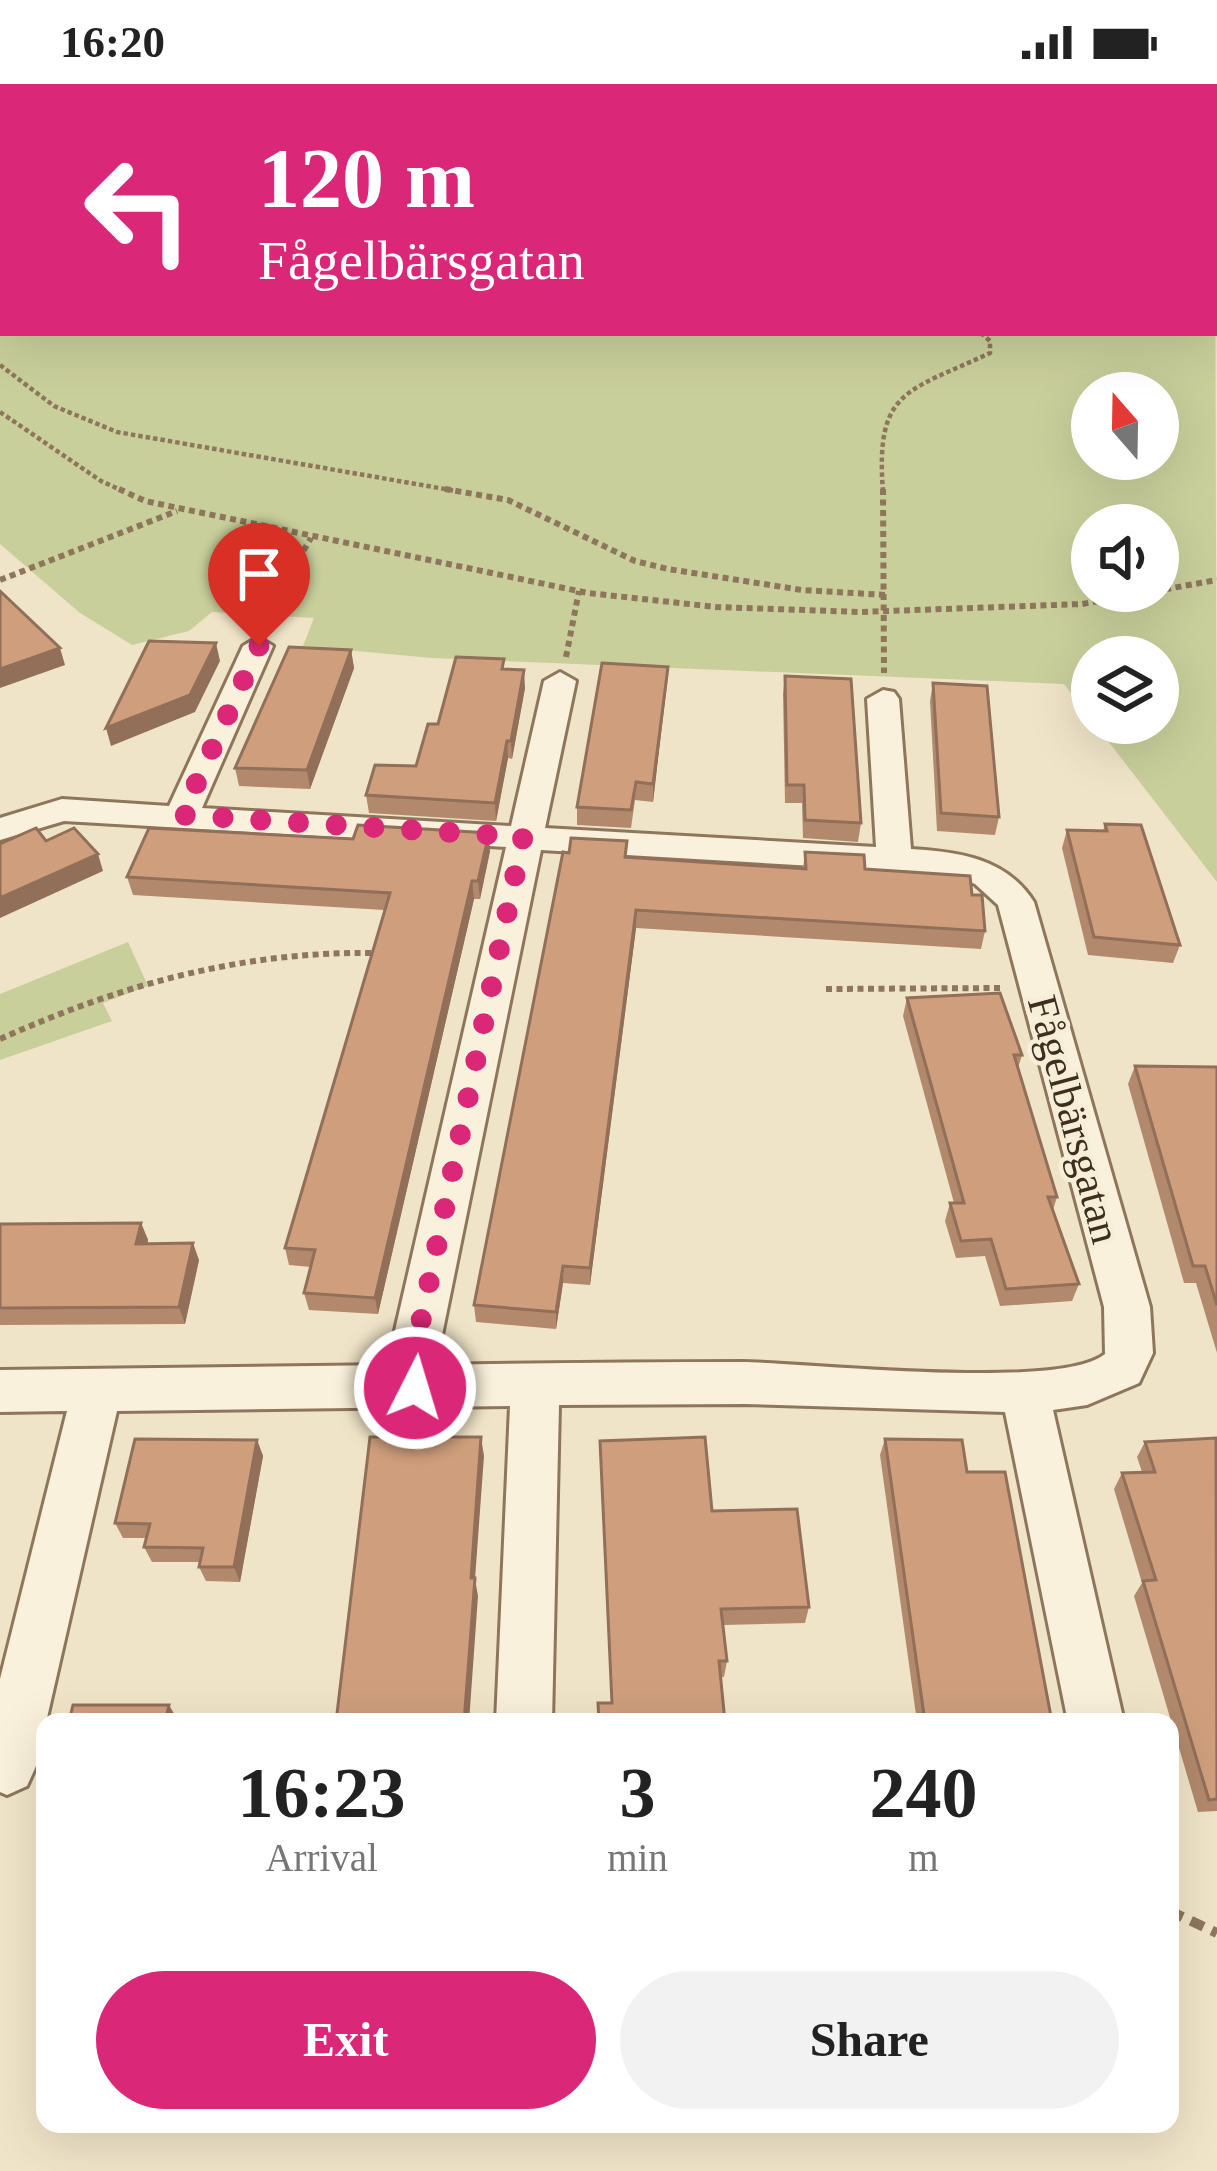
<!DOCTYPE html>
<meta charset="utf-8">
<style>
:root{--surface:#fff;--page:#f2f2f2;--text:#222;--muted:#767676;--accent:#db2777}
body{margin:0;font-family:"Times New Roman",serif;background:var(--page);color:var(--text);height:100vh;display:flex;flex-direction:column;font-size:45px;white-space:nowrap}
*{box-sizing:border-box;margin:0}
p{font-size:39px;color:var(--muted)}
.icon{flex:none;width:66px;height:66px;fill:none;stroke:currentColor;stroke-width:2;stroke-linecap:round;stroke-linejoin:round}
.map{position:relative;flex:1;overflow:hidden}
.side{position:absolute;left:36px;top:1629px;width:1143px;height:420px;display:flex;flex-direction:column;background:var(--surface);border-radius:24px;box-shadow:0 12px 48px #0002}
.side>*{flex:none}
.banner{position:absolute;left:0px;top:0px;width:1218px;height:252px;box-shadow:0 12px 48px #0002;background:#db2777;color:#fff;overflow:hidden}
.needle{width:78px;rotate:340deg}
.fabs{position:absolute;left:1071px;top:288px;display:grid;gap:24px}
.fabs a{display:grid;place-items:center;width:108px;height:108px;border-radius:50%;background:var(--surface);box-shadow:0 12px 48px #0002;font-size:60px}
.pin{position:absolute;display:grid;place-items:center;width:102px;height:102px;color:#fff;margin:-123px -51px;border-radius:50% 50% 50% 0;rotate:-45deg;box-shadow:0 0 12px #0007}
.pin .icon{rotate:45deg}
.me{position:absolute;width:132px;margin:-66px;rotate:5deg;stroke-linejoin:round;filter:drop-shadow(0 0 9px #0008)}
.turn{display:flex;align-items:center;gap:42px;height:252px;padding:0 60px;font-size:54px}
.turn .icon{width:156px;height:156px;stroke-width:2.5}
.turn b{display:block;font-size:84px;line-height:102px}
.eta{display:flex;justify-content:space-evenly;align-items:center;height:204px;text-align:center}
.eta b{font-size:72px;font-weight:700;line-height:84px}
.primary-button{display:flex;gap:24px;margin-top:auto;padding:24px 60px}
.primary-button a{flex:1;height:138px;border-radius:72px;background:var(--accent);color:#fff;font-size:48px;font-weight:700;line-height:138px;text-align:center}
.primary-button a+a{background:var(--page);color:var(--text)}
.status{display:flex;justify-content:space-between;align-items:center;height:84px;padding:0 60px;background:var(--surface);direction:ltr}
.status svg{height:33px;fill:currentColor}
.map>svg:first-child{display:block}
.green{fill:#c9cf9b;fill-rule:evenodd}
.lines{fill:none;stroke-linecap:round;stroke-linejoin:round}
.service-casing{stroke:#8d765c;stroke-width:6}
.minor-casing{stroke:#8d765c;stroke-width:6}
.tertiary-casing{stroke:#8d765c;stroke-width:6}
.path-far2{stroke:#8d765c;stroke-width:4.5;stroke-dasharray:4.5 3;stroke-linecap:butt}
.path-far1{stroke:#8d765c;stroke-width:6;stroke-dasharray:6 4.5;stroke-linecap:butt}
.path{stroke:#8d765c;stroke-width:10;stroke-dasharray:14 9;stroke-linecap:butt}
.service{fill:#faf1dc;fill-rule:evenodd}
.minor{fill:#faf1dc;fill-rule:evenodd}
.tertiary{fill:#faf1dc;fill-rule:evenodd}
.wall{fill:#b2896c}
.shaded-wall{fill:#916f58}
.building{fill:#cf9f7d;stroke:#916f58;stroke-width:3}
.route{stroke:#db2777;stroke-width:21;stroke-dasharray:0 37.8}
.labels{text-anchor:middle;stroke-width:9;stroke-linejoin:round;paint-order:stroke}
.street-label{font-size:42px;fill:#3d2e20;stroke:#f7eed8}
</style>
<div class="status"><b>16:20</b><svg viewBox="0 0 49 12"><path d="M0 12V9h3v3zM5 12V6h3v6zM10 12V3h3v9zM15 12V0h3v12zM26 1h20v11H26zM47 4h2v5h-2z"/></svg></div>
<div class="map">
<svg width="1217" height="2087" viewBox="0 0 1217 2087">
<rect width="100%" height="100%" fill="#f0e4c8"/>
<path class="green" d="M 1215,102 L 1217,798 L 1094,639 L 1158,639 L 1158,573 L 1092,573 L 1092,637 L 1064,600 L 431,574 L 303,562 L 314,534 L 212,528 L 189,547 L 132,561 L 80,529 L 0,460 L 0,155 L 3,249 L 1215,249 ZM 1092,309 L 1158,309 L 1158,375 L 1092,375 ZM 1092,441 L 1158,441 L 1158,507 L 1092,507 Z
M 128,858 L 148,902 L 103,919 L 112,937 L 0,976 L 0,910 Z"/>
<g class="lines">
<defs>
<path id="service" d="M 1215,68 L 1217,68 L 1217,74 L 1215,74 Z"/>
<path id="minor" d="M 258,553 L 273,562 L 202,724 L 511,742 L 544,597 L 560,588 L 576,597 L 545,744 L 876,763 L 867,615 L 883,606 L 894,608 L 899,615 L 911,765 C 959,768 1006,774 1034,818 L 1150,1223 L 1153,1269 L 1139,1299 L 1087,1321 L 1053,1326 L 1124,1638 L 1068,1638 L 1005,1328 L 745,1320 L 559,1321 L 552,1638 L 496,1638 L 510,1322 L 117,1327 L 36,1682 L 27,1702 L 7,1711 L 0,1708 L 0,1595 L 67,1327 L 0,1328 L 0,1286 L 392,1281 L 394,1251 L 506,763 L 64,737 L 0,756 L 0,734 L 62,715 L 169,722 L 243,562 ZM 541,766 L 951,790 L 975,800 L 998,821 L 1104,1223 L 1105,1270 C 1060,1307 811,1279 742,1278 C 642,1278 541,1279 440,1281 L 442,1251 Z"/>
<path id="tertiary" d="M 1217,87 L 1217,101 L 1215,102 L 1215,88 Z
M 0,136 L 3,136 L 3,150 L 0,150 Z"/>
</defs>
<use href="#service" class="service-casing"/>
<use href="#minor" class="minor-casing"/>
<use href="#tertiary" class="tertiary-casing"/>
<path class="path-far2" d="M 0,281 L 54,322 L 117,348 L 462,408
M 0,328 L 101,397 L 125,408
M 883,408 C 875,305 907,308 990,269 L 990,257 L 981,249"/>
<path class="path-far1" d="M 119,405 L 145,417 L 588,509 L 716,523 L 861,528 L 1082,520 L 1217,496
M 445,405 L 508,416 L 635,477 L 668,485 L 802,506 L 886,511
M 883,405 L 884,589
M 0,496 L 177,427
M 261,539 L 311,454
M 566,573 L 579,507
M 826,905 L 1001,904
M 0,955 C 123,900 242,867 378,869"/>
<path class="path" d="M 1170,1827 L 1217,1849"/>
<use href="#service" class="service"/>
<use href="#minor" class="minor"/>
<use href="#tertiary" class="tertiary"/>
</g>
<path class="wall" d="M 95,0 L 349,0 L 349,3 L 95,3 Z
M 433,0 L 640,0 L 642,3 L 433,3 Z
M 709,0 L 1217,0 L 1217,67 L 1215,67 L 1215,3 L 711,3 Z
M 351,566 L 354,584 L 310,705 L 239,702 L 235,684 Z
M 504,575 L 504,585 L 525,604 L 512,675 L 508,674 L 496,737 L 369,729 L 366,711 L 416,682 L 438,640 Z
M 668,583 L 653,718 L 635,716 L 631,744 L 577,741 L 577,723 Z
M 785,592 L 861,739 L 858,758 L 803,754 L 802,719 L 785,719 L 783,610 Z
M 933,599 L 999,733 L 995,751 L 937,747 L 930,617 Z
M 1105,740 L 1180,861 L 1173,879 L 1088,871 L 1062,764 L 1067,746 L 1103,747 Z
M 490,767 L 480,815 L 474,815 L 378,1230 L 309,1226 L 304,1209 L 311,1183 L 289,1181 L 285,1164 L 384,826 L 133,811 L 127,793 Z
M 805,768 L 865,785 L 972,811 L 985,847 L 981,865 L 636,844 L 590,1201 L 563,1199 L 556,1245 L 476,1238 L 474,1221 L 627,773 L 803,785 Z
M 907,914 L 1022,971 L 1018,984 L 1057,1113 L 1053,1126 L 1079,1200 L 1072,1217 L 1000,1222 L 985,1172 L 956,1174 L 945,1137 L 950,1119 L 954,1119 L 903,932 Z
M 1135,982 L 1217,983 L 1217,1269 L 1196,1199 L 1184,1199 L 1128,1000 Z
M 141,1139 L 148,1156 L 147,1160 L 199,1176 L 185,1240 L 0,1241 L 0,1140 Z
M 885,1355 L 1052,1638 L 917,1638 L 880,1371 Z
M 257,1356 L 263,1372 L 240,1498 L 206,1497 L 199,1483 L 200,1478 L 152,1478 L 144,1463 L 146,1454 L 123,1454 L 115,1439 Z
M 1217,1356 L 1217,1727 L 1198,1728 L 1134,1512 L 1142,1499 L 1114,1405 L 1122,1389 L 1142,1388 L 1137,1373 L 1145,1358 Z
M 712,1427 L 809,1523 L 805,1539 L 723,1541 L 727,1577 L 724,1593 L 720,1593 Z"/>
<path class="shaded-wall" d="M 216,559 L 220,577 L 195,628 L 111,662 L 106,644 Z
M 60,564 L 65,581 L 0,604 L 0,585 Z
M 351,566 L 354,584 L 310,705 L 307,686 Z
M 668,583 L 667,600 L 653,718 L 653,700 Z
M 524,586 L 525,604 L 512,675 L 511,657 Z
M 507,657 L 508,674 L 496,737 L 495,719 Z
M 489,749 L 490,767 L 480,815 L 478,797 Z
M 98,770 L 103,787 L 0,834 L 0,814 Z
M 472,797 L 474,815 L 378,1230 L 375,1214 Z
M 636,826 L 636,844 L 590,1201 L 590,1184 Z
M 141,1139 L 148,1156 L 143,1177 L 136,1160 Z
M 193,1159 L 199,1176 L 185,1240 L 179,1223 Z
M 563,1182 L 563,1199 L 556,1245 L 556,1228 Z
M 481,1353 L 484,1372 L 475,1495 L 478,1512 L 469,1638 L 464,1638 L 471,1494 Z
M 257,1356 L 263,1372 L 240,1498 L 234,1483 Z
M 169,1621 L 177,1635 L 176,1638 L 165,1638 Z"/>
<path class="building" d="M 95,0 L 159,0 L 95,1 Z
M 476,0 L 640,0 L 642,3 L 476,3 Z
M 718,0 L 1217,0 L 1217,51 L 1215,51 L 1215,3 L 719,3 Z
M 0,507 L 60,564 L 0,585 Z
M 149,557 L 216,559 L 190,611 L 106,644 Z
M 289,563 L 351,566 L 307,686 L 235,684 Z
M 456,573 L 504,575 L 502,585 L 524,586 L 511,657 L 507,657 L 495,719 L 366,711 L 375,681 L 416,682 L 428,640 L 438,640 Z
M 602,579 L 668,583 L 653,700 L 636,698 L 631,726 L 577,723 Z
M 785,592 L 851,595 L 861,739 L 805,736 L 804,701 L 787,701 Z
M 933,599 L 987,602 L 999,733 L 941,729 Z
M 1105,740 L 1141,741 L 1180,861 L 1094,853 L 1067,746 L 1107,747 Z
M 358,741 L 489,749 L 478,797 L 472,797 L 375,1214 L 304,1209 L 315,1166 L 285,1164 L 390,809 L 127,793 L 149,744 L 353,755 Z
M 36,744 L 46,757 L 74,744 L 98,770 L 0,814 L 0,760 Z
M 571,754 L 627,757 L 625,773 L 806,785 L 805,768 L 864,771 L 865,785 L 970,792 L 972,811 L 982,811 L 985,847 L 636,826 L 590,1184 L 563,1182 L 556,1228 L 474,1221 L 563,768 L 569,769 Z
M 1000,909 L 1022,971 L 1014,971 L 1057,1113 L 1048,1113 L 1079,1200 L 1006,1205 L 991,1155 L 961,1157 L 950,1119 L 964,1119 L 907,914 Z
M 1135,982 L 1217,983 L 1217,1221 L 1205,1182 L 1193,1182 Z
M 141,1139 L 136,1160 L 193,1159 L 179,1223 L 0,1224 L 0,1140 Z
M 370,1353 L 481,1353 L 471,1494 L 475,1494 L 464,1638 L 336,1638 Z
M 705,1353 L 712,1427 L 797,1425 L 809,1523 L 721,1525 L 727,1577 L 719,1577 L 725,1638 L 599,1638 L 598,1619 L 612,1619 L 600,1357 Z
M 1216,1354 L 1217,1715 L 1209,1716 L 1143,1497 L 1156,1496 L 1122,1389 L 1155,1388 L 1145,1358 Z
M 135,1355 L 257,1356 L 234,1483 L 199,1483 L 203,1464 L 144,1463 L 150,1440 L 115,1439 Z
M 885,1355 L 962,1356 L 967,1388 L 1005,1388 L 1052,1638 L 925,1638 Z
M 73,1621 L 169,1621 L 165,1638 L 69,1638 Z"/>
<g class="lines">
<path class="route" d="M 259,562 L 182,731 L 523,753 L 418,1251 L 415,1304"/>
</g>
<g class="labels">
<g class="street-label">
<text transform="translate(1075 1035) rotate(75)" y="15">Fågelbärsgatan</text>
</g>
</g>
</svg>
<div class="fabs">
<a><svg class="needle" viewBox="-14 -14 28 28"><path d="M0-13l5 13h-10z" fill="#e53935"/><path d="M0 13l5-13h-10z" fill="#767676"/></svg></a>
<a><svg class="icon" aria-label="sound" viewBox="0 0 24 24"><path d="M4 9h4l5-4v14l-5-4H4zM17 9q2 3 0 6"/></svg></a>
<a><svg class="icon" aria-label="layers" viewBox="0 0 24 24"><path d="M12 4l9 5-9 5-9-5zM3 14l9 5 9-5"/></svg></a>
</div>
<div class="pin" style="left:259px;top:562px;background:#d93025"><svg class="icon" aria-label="arrive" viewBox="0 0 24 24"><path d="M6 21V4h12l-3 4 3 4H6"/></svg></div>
<svg class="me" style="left:415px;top:1304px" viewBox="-20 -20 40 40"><circle r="17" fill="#db2777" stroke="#fff" stroke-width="3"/><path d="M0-11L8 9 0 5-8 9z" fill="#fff"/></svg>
<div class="banner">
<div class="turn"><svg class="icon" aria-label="left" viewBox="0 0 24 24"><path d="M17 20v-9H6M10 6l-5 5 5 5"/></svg><div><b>120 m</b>Fågelbärsgatan</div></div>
</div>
<section class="side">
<div class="eta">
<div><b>16:23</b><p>Arrival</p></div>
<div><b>3</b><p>min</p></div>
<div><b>240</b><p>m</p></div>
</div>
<div class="primary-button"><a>Exit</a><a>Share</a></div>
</section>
</div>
